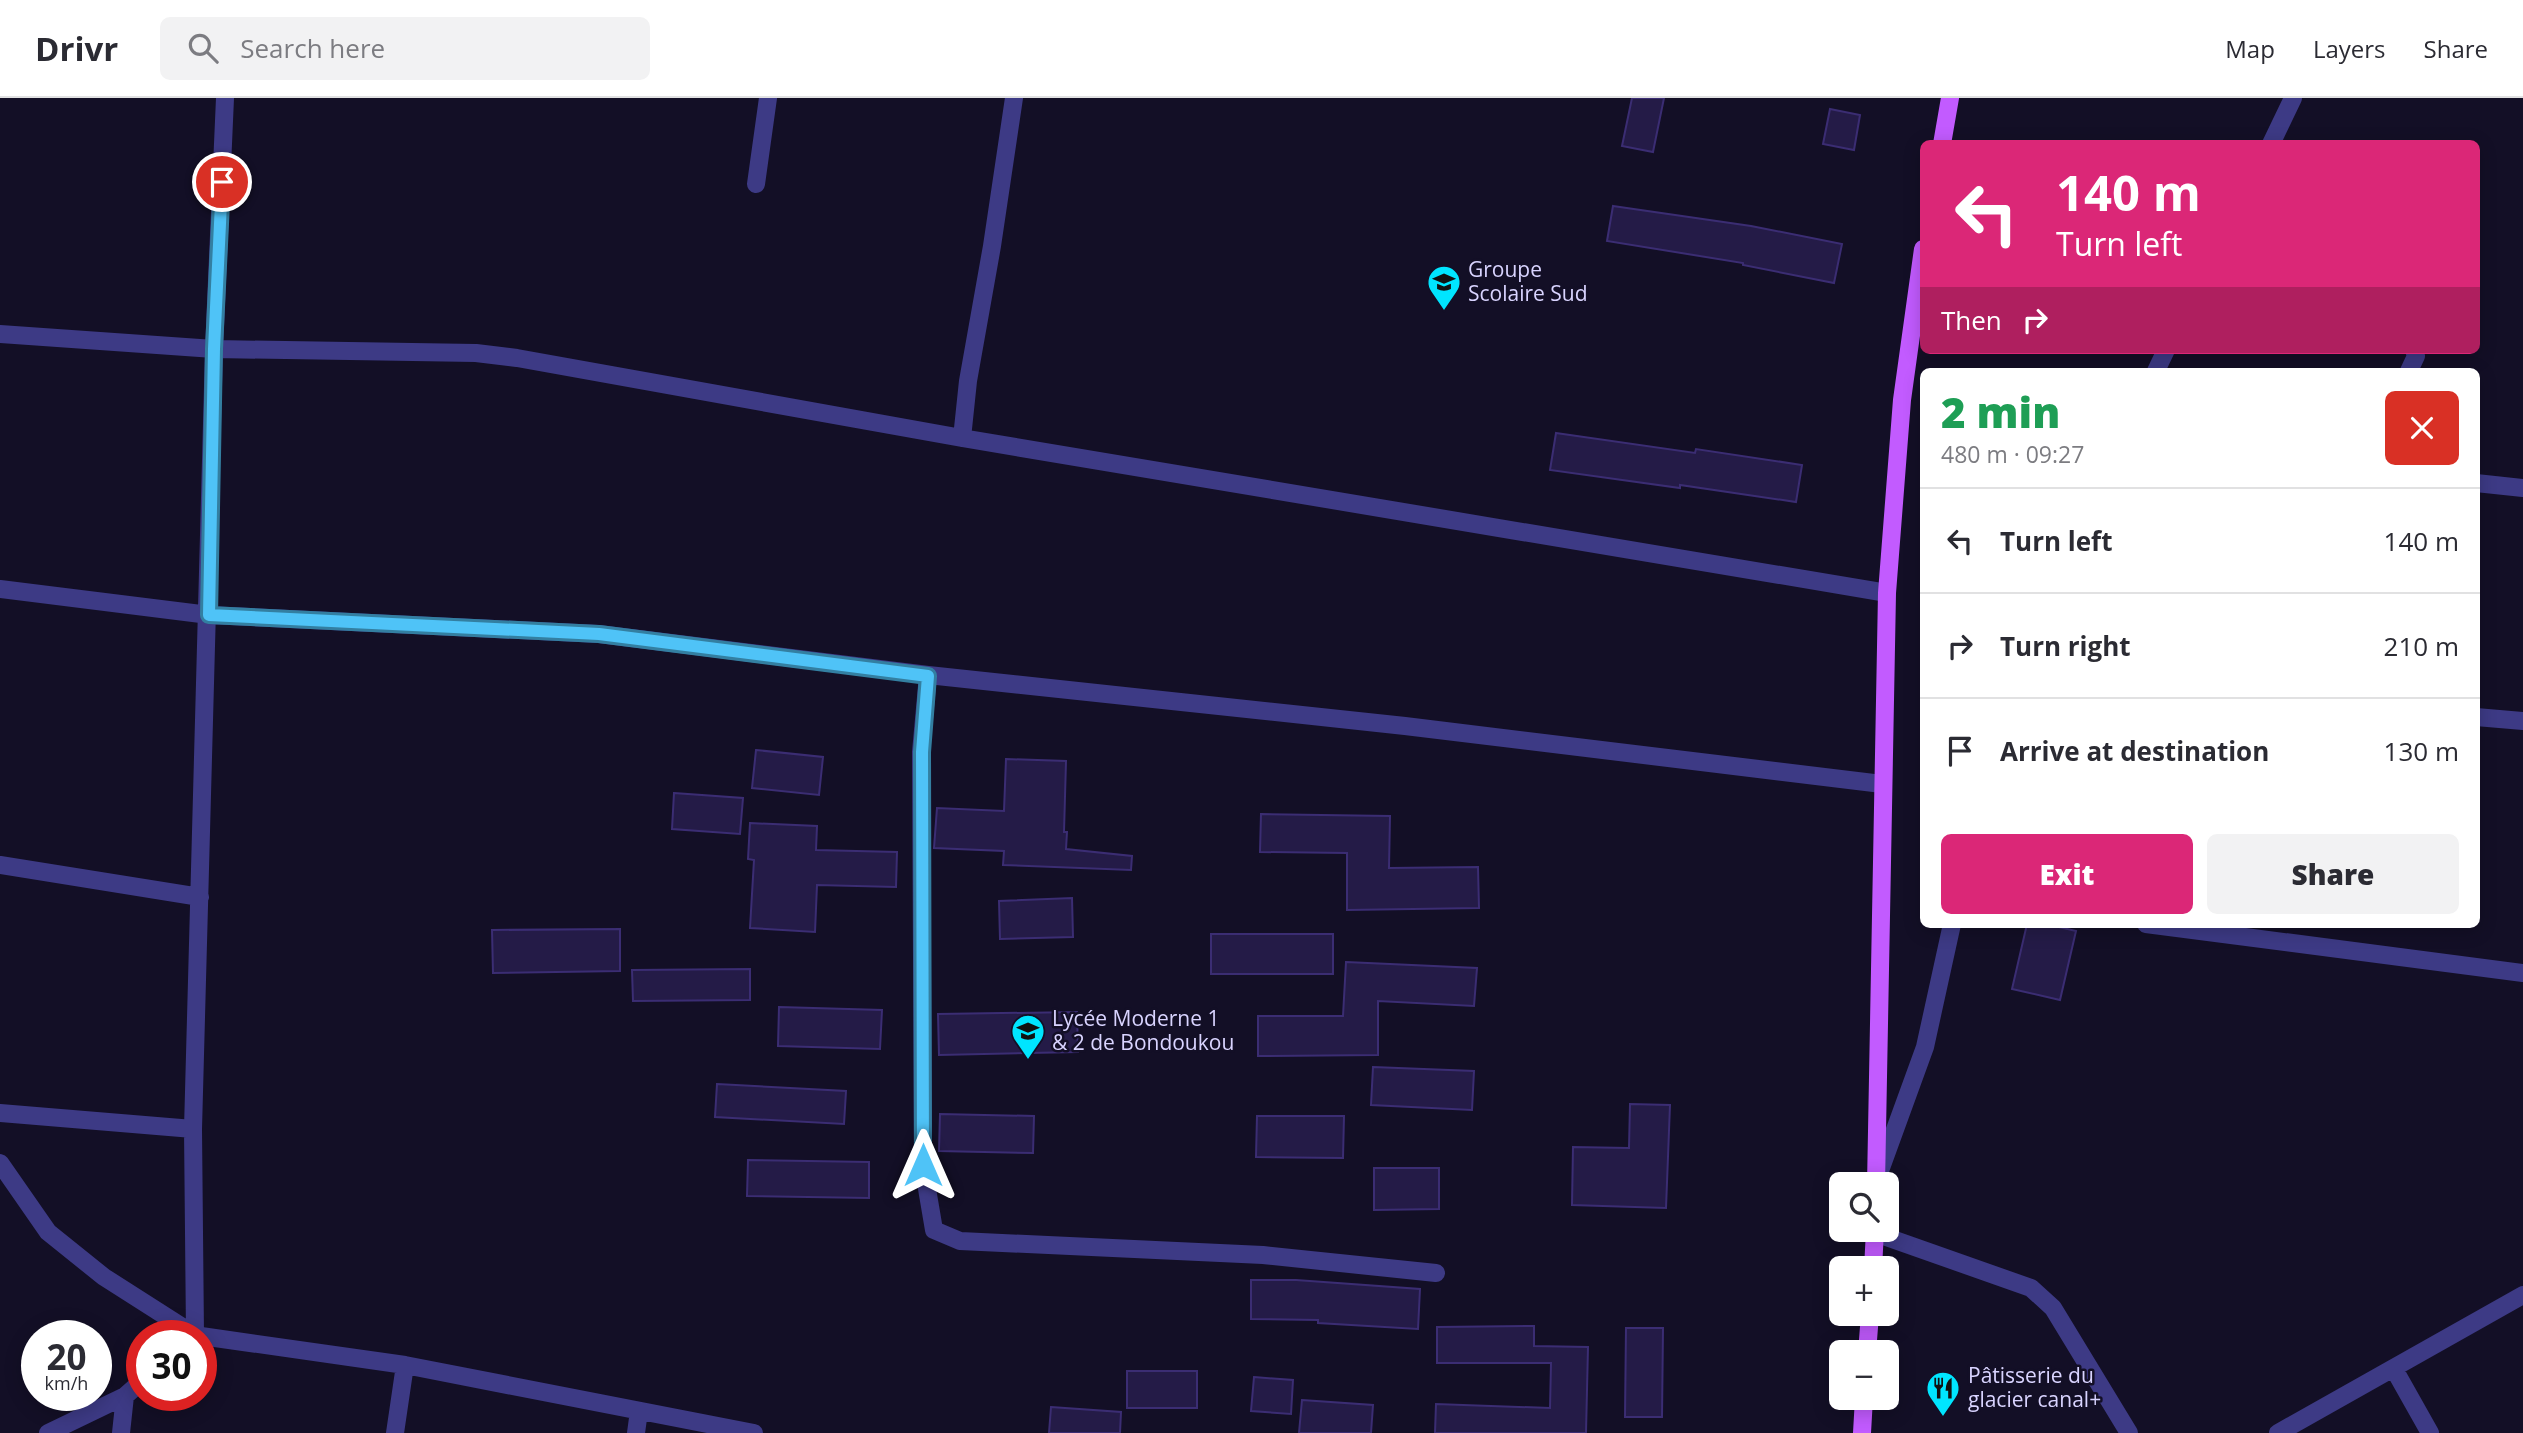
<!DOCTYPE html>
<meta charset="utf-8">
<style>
:root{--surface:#fff;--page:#f2f2f3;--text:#2b2b33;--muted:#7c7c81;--line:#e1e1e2;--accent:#db2777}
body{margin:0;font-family:"Open Sans",sans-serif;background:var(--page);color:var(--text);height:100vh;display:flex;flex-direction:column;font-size:26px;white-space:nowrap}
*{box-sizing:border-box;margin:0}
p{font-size:23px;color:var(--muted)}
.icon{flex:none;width:38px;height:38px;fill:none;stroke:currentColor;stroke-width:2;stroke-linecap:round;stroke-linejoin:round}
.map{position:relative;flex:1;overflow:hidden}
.side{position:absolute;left:1920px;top:270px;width:560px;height:560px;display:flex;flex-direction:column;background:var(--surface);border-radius:10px;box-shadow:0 4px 18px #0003}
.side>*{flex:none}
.hud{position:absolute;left:1920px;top:42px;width:560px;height:214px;border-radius:10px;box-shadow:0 4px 18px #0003;background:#db2777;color:#fff;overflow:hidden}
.controls{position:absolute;left:1829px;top:1074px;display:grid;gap:14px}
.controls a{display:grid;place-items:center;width:70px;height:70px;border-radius:10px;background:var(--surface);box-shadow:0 4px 18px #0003;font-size:35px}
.speed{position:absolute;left:21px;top:1222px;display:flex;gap:14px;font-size:35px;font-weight:700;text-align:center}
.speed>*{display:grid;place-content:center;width:91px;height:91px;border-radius:50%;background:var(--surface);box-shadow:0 4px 18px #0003;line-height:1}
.speed small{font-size:18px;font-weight:400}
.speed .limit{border:10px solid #d22;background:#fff;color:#111}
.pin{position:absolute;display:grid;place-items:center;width:60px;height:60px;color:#fff;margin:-30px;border:4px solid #fff;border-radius:50%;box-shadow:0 2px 7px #0007}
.me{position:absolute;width:77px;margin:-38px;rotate:0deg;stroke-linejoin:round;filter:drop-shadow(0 0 5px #0008)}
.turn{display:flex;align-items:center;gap:24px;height:147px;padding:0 21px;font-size:32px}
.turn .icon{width:91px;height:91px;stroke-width:2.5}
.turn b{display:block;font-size:49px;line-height:60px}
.then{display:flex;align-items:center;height:66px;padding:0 21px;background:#0003;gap:14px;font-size:26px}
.round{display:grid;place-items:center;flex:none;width:74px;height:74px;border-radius:10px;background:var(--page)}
.overview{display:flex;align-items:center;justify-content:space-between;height:119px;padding:0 21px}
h1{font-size:42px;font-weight:800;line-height:52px;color:#1e9e55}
.action{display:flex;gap:14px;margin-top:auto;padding:14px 21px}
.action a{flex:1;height:80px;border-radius:10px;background:var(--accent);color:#fff;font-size:28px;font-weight:800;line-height:80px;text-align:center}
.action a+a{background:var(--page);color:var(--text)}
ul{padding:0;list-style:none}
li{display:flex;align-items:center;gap:21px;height:105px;padding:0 21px;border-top:2px solid var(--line)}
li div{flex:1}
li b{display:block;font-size:26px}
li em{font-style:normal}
header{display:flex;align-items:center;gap:42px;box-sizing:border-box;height:98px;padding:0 35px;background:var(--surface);border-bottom:2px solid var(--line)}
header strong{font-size:33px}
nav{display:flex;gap:38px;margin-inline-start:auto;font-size:24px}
.search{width:490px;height:63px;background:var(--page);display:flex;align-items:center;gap:18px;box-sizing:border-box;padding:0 24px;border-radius:10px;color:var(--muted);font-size:26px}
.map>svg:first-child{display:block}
.building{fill:#241b47;stroke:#3b2d73;stroke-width:2}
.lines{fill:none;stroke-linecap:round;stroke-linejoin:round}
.minor{stroke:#3d3a85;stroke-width:18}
.tertiary{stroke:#3d3a85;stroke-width:18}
.primary{stroke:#c25bff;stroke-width:18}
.route-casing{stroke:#337fa1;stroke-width:18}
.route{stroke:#4fc3f7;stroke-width:12}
.labels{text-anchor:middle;stroke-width:5;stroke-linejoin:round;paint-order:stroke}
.poi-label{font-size:21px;fill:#d9d4ff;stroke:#130f26;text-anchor:start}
</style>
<header>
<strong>Drivr</strong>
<div class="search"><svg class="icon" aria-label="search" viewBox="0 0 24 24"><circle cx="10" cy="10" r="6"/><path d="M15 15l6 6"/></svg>Search here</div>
<nav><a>Map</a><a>Layers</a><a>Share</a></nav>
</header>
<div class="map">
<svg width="2523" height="1335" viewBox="0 0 2523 1335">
<rect width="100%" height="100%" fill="#130f26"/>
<path class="building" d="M 1632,0 L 1664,0 L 1653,54 L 1622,48 Z
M 1830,11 L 1860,17 L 1854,52 L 1823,46 Z
M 1613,108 L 1751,128 L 1842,146 L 1834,185 L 1743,167 L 1743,165 L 1607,143 Z
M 1556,335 L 1695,355 L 1696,351 L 1802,367 L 1796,404 L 1680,387 L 1680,390 L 1550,372 Z
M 756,652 L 823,659 L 819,697 L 752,690 Z
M 1006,661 L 1066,663 L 1064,734 L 1067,734 L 1066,751 L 1132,758 L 1131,772 L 1003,767 L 1004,753 L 934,750 L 937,710 L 1004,713 Z
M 674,695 L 743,700 L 740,736 L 672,731 Z
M 1261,716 L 1390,718 L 1389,770 L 1478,769 L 1479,810 L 1347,812 L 1347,755 L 1260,754 Z
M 750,725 L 817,728 L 816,752 L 897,754 L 896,789 L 817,787 L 815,834 L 750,830 L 754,762 L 748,761 Z
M 1072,800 L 1073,839 L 1000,841 L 999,803 Z
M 2027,826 L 2046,826 L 2076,833 L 2060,902 L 2012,891 Z
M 620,831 L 620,873 L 493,875 L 492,832 Z
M 1211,836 L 1333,836 L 1333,876 L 1211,876 Z
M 1346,864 L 1477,870 L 1474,908 L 1378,903 L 1378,957 L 1258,958 L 1258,918 L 1343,918 Z
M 750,871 L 750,902 L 633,903 L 632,872 Z
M 779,909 L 882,912 L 880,951 L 778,948 Z
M 1077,914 L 1078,954 L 939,957 L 938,916 Z
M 1373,969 L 1474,973 L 1472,1012 L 1371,1007 Z
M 717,986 L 846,993 L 844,1026 L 715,1019 Z
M 1630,1006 L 1670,1007 L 1666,1110 L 1572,1107 L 1573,1049 L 1629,1050 Z
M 940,1016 L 1034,1018 L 1033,1055 L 939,1053 Z
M 1257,1018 L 1344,1018 L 1343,1060 L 1256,1059 Z
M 748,1062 L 869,1064 L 869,1100 L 747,1098 Z
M 1374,1070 L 1439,1070 L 1439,1111 L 1374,1112 Z
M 1251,1182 L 1296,1182 L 1420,1191 L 1418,1231 L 1318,1225 L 1318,1222 L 1251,1221 Z
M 1534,1228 L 1534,1248 L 1588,1249 L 1586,1335 L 1435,1335 L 1436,1306 L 1550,1310 L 1551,1265 L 1437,1265 L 1437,1229 Z
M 1626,1230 L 1663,1230 L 1662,1319 L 1625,1319 Z
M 1127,1273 L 1197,1273 L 1197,1310 L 1127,1310 Z
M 1254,1279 L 1293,1282 L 1291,1316 L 1251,1313 Z
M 1302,1302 L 1373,1307 L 1371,1335 L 1299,1335 Z
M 1051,1309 L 1121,1314 L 1120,1335 L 1049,1335 Z"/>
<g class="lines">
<path class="minor" d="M 756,86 L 768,0
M 0,236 L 214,251 L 476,255 L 517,260 L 962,340 L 1887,495
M 2409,273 L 2416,258 L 2414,252
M 962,340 L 968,283 L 992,148 L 1014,0
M 2476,385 L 2523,390
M 0,491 L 209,517 L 599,536 L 928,577 L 1405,628 L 1882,686
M 928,577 L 921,654 L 923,1067 L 934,1132 L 960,1143 L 1263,1157 L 1436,1175
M 2476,619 L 2523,623
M 0,767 L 200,799
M 2146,826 L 2523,875
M 0,1015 L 193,1031
M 0,1065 L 48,1134 L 104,1179 L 195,1237
M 1875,1135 L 2031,1190 L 2053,1210 L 2129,1335
M 195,1237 L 193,1031 L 214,251 L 225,0
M 201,1238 L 405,1267 L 754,1335
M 2394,1271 L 2430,1335
M 48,1335 L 125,1298 L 142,1283
M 121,1335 L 125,1298
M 395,1335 L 405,1267
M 636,1335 L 639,1313
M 2278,1335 L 2523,1197"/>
<path class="tertiary" d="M 2271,46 L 2293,0
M 2156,273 L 2166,252
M 1877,1081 L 1925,949 L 1952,826"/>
<path class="primary" d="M 1942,46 L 1950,0
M 1876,1087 L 1887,495 L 1902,302 L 1923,151
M 1873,1171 L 1875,1132
M 1867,1255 L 1870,1216
M 1862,1335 L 1864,1300"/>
</g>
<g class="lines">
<defs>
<path id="route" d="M 222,84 L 214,251 L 209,517 L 599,536 L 928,578 L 922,654 L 923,1067"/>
</defs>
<use href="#route" class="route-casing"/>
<use href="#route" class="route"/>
</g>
<defs>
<symbol id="school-pin" viewBox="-11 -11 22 30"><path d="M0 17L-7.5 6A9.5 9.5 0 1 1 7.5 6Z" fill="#00e5ff" stroke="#130f26"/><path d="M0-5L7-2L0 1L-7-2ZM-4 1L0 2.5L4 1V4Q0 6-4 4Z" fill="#111"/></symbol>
<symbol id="restaurant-pin" viewBox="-11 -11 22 30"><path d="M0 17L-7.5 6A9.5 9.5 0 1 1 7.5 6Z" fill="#00e5ff" stroke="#130f26"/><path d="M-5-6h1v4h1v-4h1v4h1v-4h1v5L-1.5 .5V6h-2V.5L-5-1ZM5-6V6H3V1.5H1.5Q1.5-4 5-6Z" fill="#111"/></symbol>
</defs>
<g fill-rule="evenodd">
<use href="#school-pin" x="1425" y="165" width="38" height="52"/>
<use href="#school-pin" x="1009" y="914" width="38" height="52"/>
<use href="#restaurant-pin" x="1924" y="1271" width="38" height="52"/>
</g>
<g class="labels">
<g class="poi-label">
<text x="1468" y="179">Groupe<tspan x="1468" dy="24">Scolaire Sud</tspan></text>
<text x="1052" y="928">Lycée Moderne 1<tspan x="1052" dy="24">&amp; 2 de Bondoukou</tspan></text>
<text x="1968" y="1285">Pâtisserie du<tspan x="1968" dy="24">glacier canal+</tspan></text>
</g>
</g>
</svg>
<div class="controls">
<a><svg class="icon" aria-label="search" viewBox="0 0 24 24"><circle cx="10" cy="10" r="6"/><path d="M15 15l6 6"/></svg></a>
<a>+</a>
<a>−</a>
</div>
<div class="speed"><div>20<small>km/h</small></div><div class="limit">30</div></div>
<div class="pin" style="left:222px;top:84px;background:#d93025"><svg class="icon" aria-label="arrive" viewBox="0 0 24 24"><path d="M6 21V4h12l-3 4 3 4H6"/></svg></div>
<svg class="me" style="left:923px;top:1067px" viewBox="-20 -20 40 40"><path d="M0-17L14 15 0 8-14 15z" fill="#4fc3f7" stroke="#fff" stroke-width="4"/></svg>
<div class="hud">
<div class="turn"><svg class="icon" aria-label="left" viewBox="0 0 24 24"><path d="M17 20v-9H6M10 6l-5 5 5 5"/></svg><div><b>140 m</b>Turn left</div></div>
<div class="then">Then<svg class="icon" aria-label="right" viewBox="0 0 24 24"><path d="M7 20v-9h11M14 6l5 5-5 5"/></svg></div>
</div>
<section class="side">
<div class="overview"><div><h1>2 min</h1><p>480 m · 09:27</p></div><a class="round" style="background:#d93025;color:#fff"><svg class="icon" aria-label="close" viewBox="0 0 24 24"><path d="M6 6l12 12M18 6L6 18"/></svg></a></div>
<ul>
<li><svg class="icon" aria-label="left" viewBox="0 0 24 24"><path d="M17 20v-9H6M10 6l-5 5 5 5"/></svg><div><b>Turn left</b></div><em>140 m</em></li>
<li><svg class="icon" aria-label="right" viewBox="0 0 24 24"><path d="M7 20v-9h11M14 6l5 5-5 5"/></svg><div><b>Turn right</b></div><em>210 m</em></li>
<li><svg class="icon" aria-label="arrive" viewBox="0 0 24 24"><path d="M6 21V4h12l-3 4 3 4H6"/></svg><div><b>Arrive at destination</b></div><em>130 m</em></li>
</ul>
<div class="action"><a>Exit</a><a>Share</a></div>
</section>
</div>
